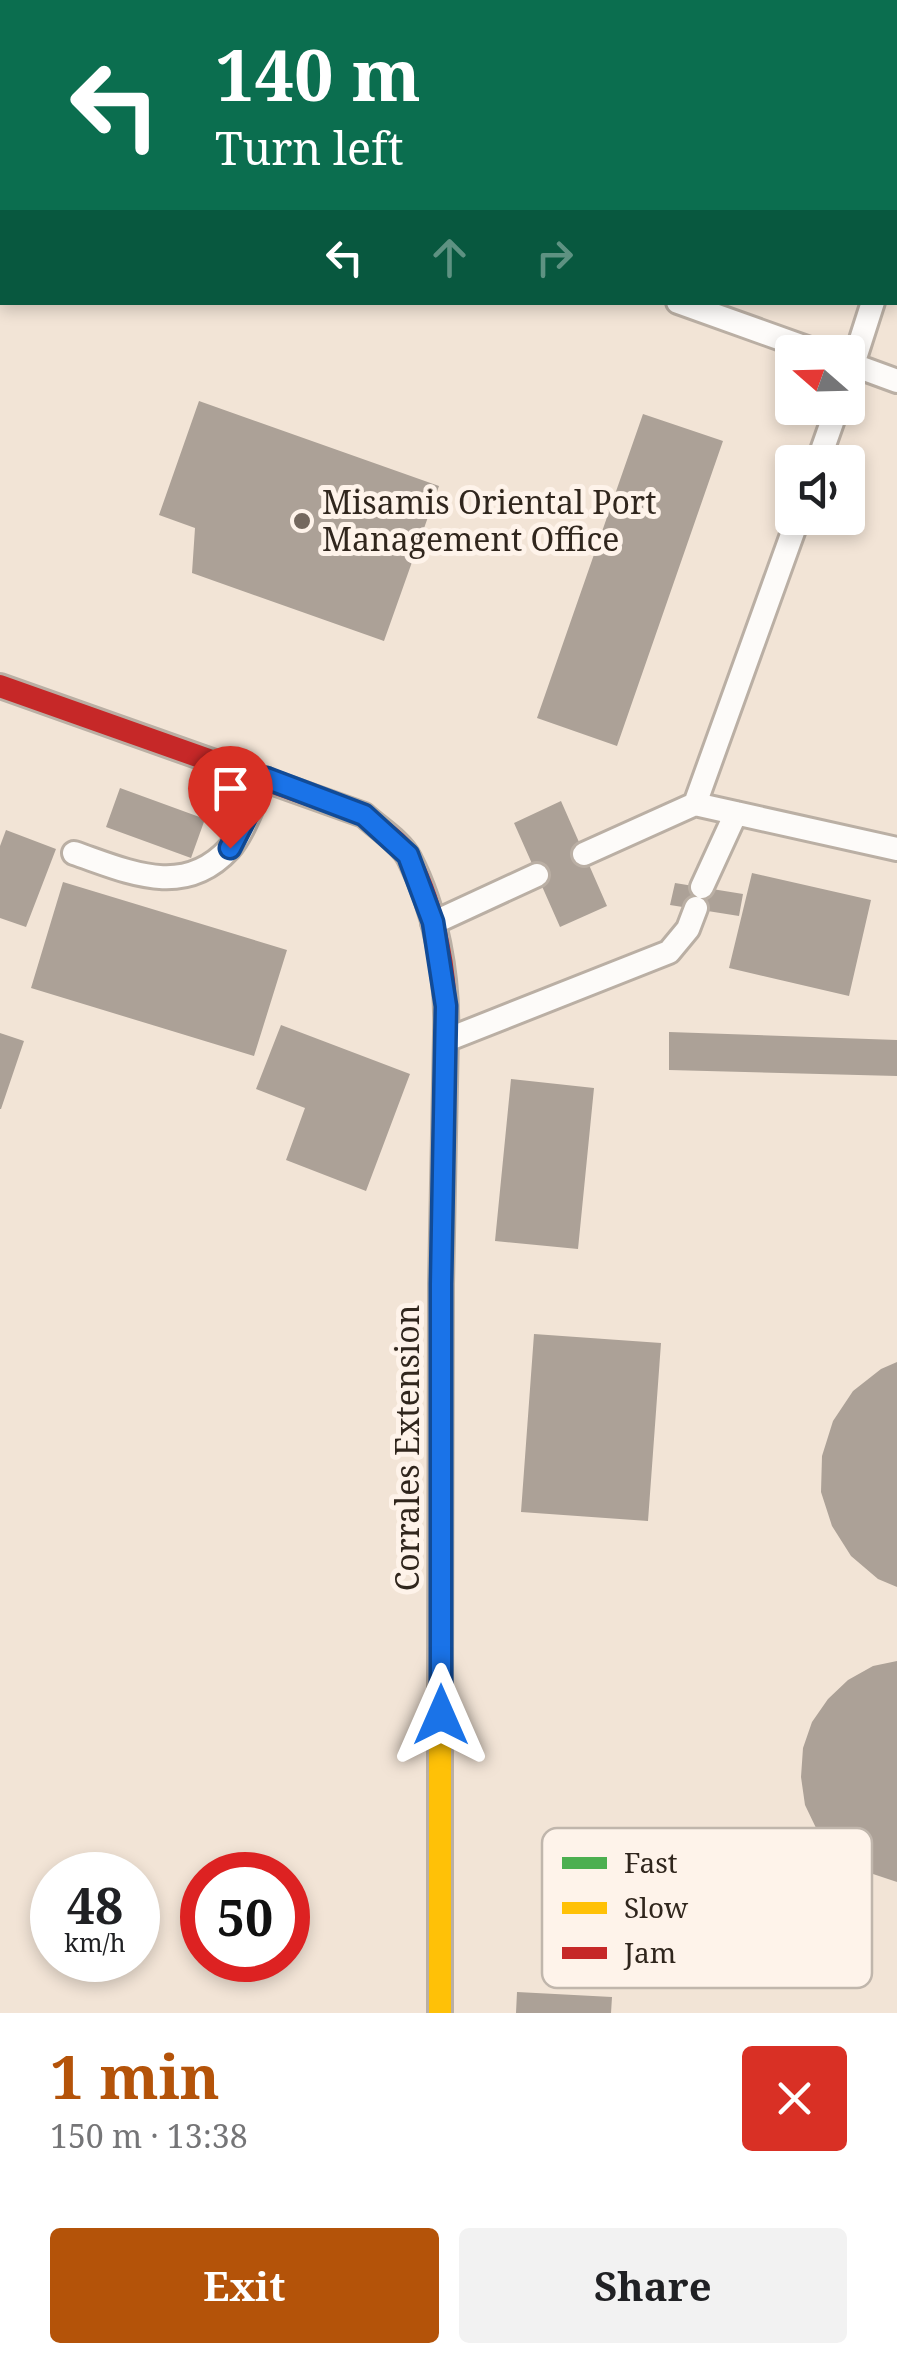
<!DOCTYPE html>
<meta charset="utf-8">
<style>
:root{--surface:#fff;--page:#f2f2f2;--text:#202124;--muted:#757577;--accent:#b45309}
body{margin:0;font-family:"Noto Serif",serif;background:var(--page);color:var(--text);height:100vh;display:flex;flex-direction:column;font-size:38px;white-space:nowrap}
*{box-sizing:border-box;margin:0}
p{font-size:32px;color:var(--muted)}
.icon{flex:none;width:55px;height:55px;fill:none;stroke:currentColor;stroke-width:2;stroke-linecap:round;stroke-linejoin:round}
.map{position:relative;height:2013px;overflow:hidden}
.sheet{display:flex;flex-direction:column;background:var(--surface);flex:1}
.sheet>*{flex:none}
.top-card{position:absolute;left:0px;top:0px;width:898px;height:305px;box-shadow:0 5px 15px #0003;background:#0b6e4f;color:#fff;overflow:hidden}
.needle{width:65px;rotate:290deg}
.buttons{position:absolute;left:775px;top:335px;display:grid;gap:20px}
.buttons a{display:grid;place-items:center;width:90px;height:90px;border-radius:10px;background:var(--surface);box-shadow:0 5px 15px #0003;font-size:50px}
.speed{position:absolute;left:30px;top:1852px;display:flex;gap:20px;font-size:50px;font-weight:700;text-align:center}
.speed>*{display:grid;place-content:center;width:130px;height:130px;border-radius:50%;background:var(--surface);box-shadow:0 5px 15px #0003;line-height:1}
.speed small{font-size:25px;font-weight:400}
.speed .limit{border:15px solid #d22;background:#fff;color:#111}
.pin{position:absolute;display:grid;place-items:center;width:85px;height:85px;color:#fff;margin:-102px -42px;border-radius:50% 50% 50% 0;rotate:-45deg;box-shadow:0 0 10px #0007}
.pin .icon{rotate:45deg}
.me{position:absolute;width:110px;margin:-55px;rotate:0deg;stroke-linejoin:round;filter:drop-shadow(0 0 8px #0008)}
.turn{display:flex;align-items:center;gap:35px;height:210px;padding:0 50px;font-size:45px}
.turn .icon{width:130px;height:130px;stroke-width:2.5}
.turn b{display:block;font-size:70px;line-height:85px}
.lanes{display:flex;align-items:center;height:95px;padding:0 50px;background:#0003;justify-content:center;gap:50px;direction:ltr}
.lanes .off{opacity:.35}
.round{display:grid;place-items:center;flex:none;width:105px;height:105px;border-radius:10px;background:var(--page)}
.head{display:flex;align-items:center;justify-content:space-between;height:170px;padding:0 50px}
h1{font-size:60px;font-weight:700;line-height:75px;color:var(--accent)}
.primary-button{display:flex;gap:20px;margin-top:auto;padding:20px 50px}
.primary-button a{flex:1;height:115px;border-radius:10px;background:var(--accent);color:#fff;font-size:40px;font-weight:700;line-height:115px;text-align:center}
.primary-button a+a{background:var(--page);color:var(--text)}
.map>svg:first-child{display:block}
.building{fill:#aca197}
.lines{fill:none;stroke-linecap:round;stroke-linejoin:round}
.lane-casing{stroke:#baafa4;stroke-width:28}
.fast-casing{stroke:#baafa4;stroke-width:28}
.slow-casing{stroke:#baafa4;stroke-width:28}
.jam-casing{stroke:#baafa4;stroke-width:28}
.lane{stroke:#fdfbf9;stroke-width:22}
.fast{stroke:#4caf50;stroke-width:22}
.slow{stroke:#ffc107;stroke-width:22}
.jam{stroke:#c62828;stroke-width:22}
.route-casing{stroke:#114b97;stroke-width:25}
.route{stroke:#1a73e8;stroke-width:18}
.poi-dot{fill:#74685e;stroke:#fef3ea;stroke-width:4}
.labels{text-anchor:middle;stroke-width:10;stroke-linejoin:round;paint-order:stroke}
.poi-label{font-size:32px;fill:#30261d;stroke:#fef3ea;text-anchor:start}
.street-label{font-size:32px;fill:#30261d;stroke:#fef3ea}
.key{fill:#fef3ea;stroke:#c0b6ac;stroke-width:2.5}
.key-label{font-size:28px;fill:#30261d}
</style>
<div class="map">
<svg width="897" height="2013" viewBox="0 0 897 2013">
<rect width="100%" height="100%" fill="#f2e4d6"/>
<path class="building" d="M 199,401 L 439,486 L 384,641 L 192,573 L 195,528 L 159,515 Z
M 643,414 L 723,441 L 617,746 L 537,718 Z
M 120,788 L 205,819 L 191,858 L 106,827 Z
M 561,801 L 607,906 L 560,927 L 514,823 Z
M 6,830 L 56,849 L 26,927 L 0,918 L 0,846 Z
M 752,873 L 871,900 L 849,996 L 729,968 Z
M 63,882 L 287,950 L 254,1056 L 31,988 Z
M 675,883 L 743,894 L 739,916 L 670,905 Z
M 281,1025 L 410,1074 L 366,1191 L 286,1160 L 305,1108 L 256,1089 Z
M 669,1032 L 897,1040 L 897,1076 L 669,1070 Z
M 0,1033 L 24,1041 L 1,1109 L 0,1109 Z
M 511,1079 L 594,1088 L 578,1249 L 495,1241 Z
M 534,1334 L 661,1343 L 648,1521 L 521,1512 Z
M 897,1362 L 897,1587 L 878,1579 L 851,1556 L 832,1526 L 821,1492 L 822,1456 L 833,1421 L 853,1391 L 881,1369 Z
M 897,1661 L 897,1882 L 855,1868 L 835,1852 L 817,1830 L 805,1805 L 801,1777 L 803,1748 L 812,1722 L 828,1699 L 848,1680 L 873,1666 Z
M 517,1992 L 612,1997 L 611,2013 L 516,2013 Z"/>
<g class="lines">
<defs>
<path id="lane" d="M 106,0 L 114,2
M 663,0 L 670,2
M 402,2 L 403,0
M 895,81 L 897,82
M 895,232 L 897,226
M 678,302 L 818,352
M 848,363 L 897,381
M 848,380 L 873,302
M 818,462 L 837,408
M 695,804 L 798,518
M 74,853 C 127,871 183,899 229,849 C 243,834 255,798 265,779
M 584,854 L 695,804 L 897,849
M 702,887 L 736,813
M 433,923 L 537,875
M 449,1039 L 669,952 L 688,929 L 696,908"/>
<path id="fast" d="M 440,1688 L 441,1284 L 446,1034"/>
<path id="slow" d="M 440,2013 L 440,1688"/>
<path id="jam" d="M 0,686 L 364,815 C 378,828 401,842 409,858 C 436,910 448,977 446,1034"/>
</defs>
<use href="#lane" class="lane-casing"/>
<use href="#fast" class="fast-casing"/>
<use href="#slow" class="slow-casing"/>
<use href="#jam" class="jam-casing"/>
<use href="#lane" class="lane"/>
<use href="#fast" class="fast"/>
<use href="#slow" class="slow"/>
<use href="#jam" class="jam"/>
</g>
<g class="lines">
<defs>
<path id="route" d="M 230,848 L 266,778 L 364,815 L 408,855 L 433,922 L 446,1006 L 441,1284 L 441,1715"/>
</defs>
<use href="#route" class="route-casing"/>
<use href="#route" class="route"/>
</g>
<circle class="poi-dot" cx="302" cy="521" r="10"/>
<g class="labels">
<g class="poi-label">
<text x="322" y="514">Misamis Oriental Port<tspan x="322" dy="37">Management Office</tspan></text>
</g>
<g class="street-label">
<text transform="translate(408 1448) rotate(-90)" y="11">Corrales Extension</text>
</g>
</g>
<rect x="542" y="1828" width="330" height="160" rx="15" class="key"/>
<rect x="562" y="1857" width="45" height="12" fill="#4caf50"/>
<rect x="562" y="1902" width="45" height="12" fill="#ffc107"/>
<rect x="562" y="1947" width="45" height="12" fill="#c62828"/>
<g class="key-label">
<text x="624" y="1873">Fast</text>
<text x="624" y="1918">Slow</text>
<text x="624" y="1963">Jam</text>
</g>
</svg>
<div class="buttons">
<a><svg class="needle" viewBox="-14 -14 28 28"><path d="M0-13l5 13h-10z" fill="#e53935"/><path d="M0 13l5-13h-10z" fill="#757577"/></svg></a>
<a><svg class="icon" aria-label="sound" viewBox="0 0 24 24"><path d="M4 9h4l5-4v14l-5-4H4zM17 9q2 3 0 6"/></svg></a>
</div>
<div class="speed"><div>48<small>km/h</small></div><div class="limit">50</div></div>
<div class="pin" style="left:230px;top:848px;background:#d93025"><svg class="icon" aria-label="arrive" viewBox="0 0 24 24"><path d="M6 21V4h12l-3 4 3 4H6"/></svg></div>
<svg class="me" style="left:441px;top:1715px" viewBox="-20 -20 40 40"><path d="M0-17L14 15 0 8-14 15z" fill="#1a73e8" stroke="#fff" stroke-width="4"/></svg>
<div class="top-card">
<div class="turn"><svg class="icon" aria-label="left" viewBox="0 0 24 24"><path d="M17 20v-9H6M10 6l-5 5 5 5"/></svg><div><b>140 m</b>Turn left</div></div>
<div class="lanes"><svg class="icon" aria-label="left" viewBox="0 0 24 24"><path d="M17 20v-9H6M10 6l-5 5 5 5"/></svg><svg class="icon off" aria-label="ahead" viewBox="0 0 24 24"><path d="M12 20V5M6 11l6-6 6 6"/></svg><svg class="icon off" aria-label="right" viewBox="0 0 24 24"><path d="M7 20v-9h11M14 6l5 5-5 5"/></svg></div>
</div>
</div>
<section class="sheet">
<div class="head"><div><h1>1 min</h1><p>150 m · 13:38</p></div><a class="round" style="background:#d93025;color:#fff"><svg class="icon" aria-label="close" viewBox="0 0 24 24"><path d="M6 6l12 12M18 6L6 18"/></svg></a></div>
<div class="primary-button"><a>Exit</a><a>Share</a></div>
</section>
